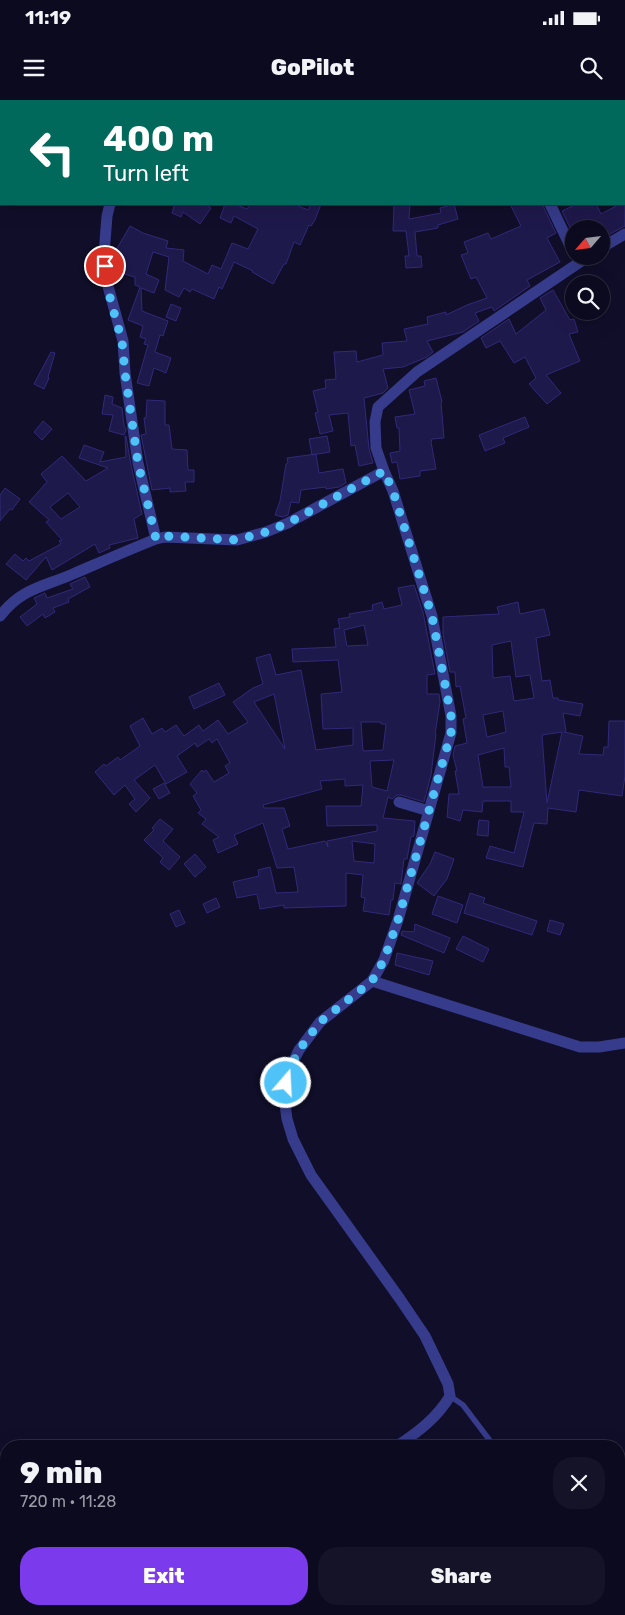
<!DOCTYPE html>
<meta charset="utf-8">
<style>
:root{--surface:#0c0a1f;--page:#151328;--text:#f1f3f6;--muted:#9a9aa4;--line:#2c2b3d;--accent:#7c3aed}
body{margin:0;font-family:Rubik,sans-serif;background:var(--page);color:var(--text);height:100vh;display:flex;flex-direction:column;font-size:19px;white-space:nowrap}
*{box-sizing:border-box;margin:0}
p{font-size:16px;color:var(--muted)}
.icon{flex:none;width:28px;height:28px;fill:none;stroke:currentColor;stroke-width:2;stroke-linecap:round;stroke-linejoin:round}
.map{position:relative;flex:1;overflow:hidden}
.side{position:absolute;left:0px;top:1340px;width:625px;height:175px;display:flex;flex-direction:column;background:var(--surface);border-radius:20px 20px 0 0;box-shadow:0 5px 20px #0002,0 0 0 1px var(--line)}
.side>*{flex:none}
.banner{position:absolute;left:0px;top:0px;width:625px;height:105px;box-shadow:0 5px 20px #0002,0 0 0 1px var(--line);background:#00695c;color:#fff;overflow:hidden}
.needle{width:32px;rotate:242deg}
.buttons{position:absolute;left:565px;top:120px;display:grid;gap:10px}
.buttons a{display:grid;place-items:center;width:45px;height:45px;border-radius:50%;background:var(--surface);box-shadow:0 5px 20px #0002,0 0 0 1px var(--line);font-size:25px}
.pin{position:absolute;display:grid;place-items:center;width:42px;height:42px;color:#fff;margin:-21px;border:2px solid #fff;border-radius:50%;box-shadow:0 1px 5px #0007}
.me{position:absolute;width:55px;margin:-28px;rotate:19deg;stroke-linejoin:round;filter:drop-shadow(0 0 4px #0008)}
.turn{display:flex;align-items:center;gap:18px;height:105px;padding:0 20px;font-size:22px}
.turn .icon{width:65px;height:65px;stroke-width:2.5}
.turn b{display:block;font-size:35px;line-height:42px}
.round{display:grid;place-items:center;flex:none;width:52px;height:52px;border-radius:20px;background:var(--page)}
.summary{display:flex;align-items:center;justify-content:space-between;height:85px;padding:0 20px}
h1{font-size:30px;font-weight:800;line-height:38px}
.primary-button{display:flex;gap:10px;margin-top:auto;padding:10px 20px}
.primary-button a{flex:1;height:58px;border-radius:20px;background:var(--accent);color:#fff;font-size:20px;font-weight:800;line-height:58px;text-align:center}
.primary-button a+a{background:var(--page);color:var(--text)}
.status{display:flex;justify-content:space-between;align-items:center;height:35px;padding:0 25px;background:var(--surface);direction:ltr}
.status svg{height:14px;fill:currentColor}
header{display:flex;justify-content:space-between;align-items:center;height:65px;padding:0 20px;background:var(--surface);font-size:22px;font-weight:800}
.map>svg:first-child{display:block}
.building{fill:#1e194b;stroke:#312978;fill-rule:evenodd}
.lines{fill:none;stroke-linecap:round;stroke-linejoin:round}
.service{stroke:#363b8b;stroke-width:5.5}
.minor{stroke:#363b8b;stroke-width:11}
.route{stroke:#4fc3f7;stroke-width:9;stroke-dasharray:0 16.2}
</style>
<div class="status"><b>11:19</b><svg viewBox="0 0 49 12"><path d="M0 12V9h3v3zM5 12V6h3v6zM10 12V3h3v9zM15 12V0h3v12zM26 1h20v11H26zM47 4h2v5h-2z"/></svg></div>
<header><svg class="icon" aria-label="menu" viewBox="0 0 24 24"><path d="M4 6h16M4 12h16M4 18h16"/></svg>GoPilot<svg class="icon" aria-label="search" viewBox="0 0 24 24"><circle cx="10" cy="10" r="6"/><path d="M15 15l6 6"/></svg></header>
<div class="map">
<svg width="625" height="1515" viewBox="0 0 625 1515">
<rect width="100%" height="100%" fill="#100e29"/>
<path class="building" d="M 171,104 L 205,104 L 211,108 L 200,124 L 183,112 L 181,117 L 172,113 L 174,106 Z
M 225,104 L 234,104 L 247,109 L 251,104 L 294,104 L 308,110 L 311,104 L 321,104 L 315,120 L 311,126 L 309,125 L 300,145 L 294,142 L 286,164 L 284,164 L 273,184 L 252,172 L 253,171 L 234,162 L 222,189 L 219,187 L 214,199 L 192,189 L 190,192 L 184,188 L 179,197 L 165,190 L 169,157 L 153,152 L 146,174 L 159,180 L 154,193 L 141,188 L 142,211 L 168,221 L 163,236 L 160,235 L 155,252 L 171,258 L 166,273 L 154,268 L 149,286 L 137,283 L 148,245 L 144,244 L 146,239 L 140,237 L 143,226 L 128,220 L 140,187 L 135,185 L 135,177 L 113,171 L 112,157 L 130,126 L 143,133 L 168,141 L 166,148 L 184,150 L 183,161 L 208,174 L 212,165 L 221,169 L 232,143 L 248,149 L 258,129 L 234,116 L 231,123 L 220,118 Z
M 394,104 L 410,104 L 409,119 L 441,113 L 440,108 L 454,104 L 458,119 L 438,125 L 438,128 L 415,132 L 417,156 L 421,156 L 422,167 L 406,168 L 405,156 L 409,156 L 406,131 L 393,131 Z
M 510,104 L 542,104 L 556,133 L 547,138 L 560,162 L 527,180 L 530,186 L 494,211 L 492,207 L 475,213 L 479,221 L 463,232 L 427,241 L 433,252 L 427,257 L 403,267 L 383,269 L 388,288 L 383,293 L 364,298 L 369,349 L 373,363 L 359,366 L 355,345 L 351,346 L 348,313 L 329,315 L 333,331 L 320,334 L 315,313 L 318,312 L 313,291 L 326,288 L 325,280 L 336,279 L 334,252 L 356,251 L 357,262 L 383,255 L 382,243 L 407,241 L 404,229 L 428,224 L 427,217 L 446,212 L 446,215 L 467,205 L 487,198 L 476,177 L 471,179 L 461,155 L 468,153 L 464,142 L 488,133 L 491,139 L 521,126 Z
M 577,104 L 596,104 L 601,114 L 620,104 L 625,104 L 625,126 L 601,139 L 601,129 L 574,129 L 574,136 L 562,111 Z
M 553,190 L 570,220 L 574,219 L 578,232 L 569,234 L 580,261 L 546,275 L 561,293 L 547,304 L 529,284 L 536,278 L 525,257 L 514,263 L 500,241 L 486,248 L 481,238 L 509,219 L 516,234 L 546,210 L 540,198 Z
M 171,204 L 181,208 L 176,221 L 166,217 Z
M 51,252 L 55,253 L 48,277 L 49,278 L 44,289 L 34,284 Z
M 436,278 L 442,302 L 441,303 L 444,338 L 432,339 L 431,342 L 436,369 L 420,371 L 420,376 L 400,379 L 397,362 L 392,363 L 390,353 L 400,351 L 399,328 L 397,328 L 395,317 L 415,314 L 409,290 L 425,286 L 424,281 Z
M 105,295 L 113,297 L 112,304 L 122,308 L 124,325 L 126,330 L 124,335 L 109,331 L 113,315 L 102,314 Z
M 147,300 L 165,301 L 165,325 L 169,325 L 172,349 L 187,350 L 188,370 L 194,370 L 194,382 L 185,382 L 186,391 L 170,392 L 170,388 L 152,390 L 141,335 L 146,334 L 144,318 L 146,318 Z
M 525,317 L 529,327 L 503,338 L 505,343 L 485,351 L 479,335 Z
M 43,321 L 52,329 L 42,340 L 34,332 Z
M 125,336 L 126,336 L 131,365 L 142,414 L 134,419 L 138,438 L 109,445 L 110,448 L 99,453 L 95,444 L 52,470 L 46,457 L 26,480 L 6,464 L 15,454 L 23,461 L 26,458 L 29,461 L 61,444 L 59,441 L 62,440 L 46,422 L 49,420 L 29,402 L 47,382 L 41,374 L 62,356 L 86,381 L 108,368 L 79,358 L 84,345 L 104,352 L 100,362 L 126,357 ZM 68,393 L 80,407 L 61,419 L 50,407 Z
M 327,336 L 330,352 L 312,355 L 309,339 Z
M 316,354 L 319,373 L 343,369 L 346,383 L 339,387 L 326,389 L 326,387 L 301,390 L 299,403 L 291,402 L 288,415 L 283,417 L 275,415 L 280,401 L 286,364 L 288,363 L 287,358 Z
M 5,388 L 20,399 L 12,410 L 10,409 L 0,421 L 0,395 Z
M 85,477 L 90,487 L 68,499 L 69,502 L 53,508 L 55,512 L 45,518 L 43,514 L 27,526 L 20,517 L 37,504 L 34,498 L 45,493 L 47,498 L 73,489 L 70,484 Z
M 414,485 L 423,512 L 435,574 L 427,575 L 427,594 L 439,594 L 440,602 L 435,634 L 436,634 L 431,675 L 424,702 L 401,695 L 397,695 L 392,699 L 388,697 L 383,718 L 415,721 L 414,736 L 411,737 L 407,759 L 404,759 L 401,784 L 395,783 L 393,800 L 391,800 L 389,815 L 363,811 L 365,798 L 361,797 L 363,775 L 346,773 L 346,806 L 284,808 L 284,805 L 260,809 L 257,794 L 237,798 L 233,782 L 259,776 L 258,770 L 270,767 L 276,793 L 298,792 L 294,767 L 277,768 L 263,723 L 234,735 L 238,744 L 218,753 L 213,740 L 219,737 L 202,724 L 206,719 L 198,713 L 201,710 L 193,696 L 197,693 L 190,684 L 202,670 L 203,672 L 206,670 L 214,682 L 229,673 L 225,666 L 230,663 L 217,639 L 212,643 L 209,639 L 197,647 L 195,643 L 177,656 L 187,672 L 166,684 L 155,665 L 134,680 L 150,698 L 136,712 L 129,704 L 135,699 L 125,685 L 114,695 L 95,672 L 104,664 L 106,666 L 118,657 L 120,660 L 140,646 L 130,626 L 143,618 L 152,634 L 162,628 L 165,632 L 176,625 L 184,636 L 199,625 L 203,631 L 218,620 L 228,634 L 248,622 L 233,602 L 253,588 L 263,584 L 256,558 L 270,554 L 276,575 L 301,570 L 316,650 L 353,645 L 353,628 L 323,629 L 321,594 L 342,592 L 338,560 L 293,562 L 292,549 L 336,547 L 334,529 L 340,528 L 338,519 L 350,517 L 349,514 L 373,510 L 372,505 L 382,502 L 384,509 L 402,505 L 398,488 ZM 364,525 L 368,545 L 347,546 L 344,530 ZM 274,594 L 285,649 L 254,602 ZM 361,622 L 381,622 L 381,624 L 386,624 L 383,650 L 363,651 ZM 394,660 L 387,691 L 372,687 L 370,661 ZM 345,679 L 345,686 L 363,685 L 361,706 L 326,706 L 327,726 L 377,725 L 377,731 L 327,741 L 328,747 L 325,741 L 288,749 L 282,729 L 290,726 L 284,708 L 264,708 L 263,705 L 322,689 L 320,681 ZM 352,741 L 375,744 L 374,763 L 354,761 Z
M 518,502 L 520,514 L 544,509 L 550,535 L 536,538 L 542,581 L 550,580 L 553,598 L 558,598 L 558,600 L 583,604 L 580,616 L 563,613 L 566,631 L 564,632 L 583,636 L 579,654 L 603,655 L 604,647 L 608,647 L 609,621 L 625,621 L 625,676 L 622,696 L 579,690 L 576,712 L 548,708 L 547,724 L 534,723 L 523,767 L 486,758 L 490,746 L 514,753 L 524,712 L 511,712 L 511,701 L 483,701 L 482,712 L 463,710 L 460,721 L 447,717 L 449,694 L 459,694 L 455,671 L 457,671 L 453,655 L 455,646 L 467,643 L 463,619 L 466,618 L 460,586 L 456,587 L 455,572 L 450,572 L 443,534 L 443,517 L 499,514 L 497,507 ZM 511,541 L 516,577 L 530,575 L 534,598 L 514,601 L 510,576 L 493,578 L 492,545 ZM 503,611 L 506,632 L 487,637 L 483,615 ZM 562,632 L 547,703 L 542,635 ZM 504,648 L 505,667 L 509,667 L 511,687 L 483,687 L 478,655 Z
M 219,583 L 225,595 L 194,609 L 189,597 Z
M 164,683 L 170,693 L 159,699 L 153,689 Z
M 160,719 L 173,729 L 163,741 L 180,757 L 169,770 L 160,762 L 163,758 L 144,740 L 154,730 L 152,728 Z
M 479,720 L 489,721 L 488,736 L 477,735 Z
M 435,752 L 454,759 L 447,779 L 434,796 L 417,783 L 430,764 Z
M 195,754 L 206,767 L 195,777 L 184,764 Z
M 470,793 L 485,798 L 483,803 L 537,821 L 532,835 L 464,813 Z
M 438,796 L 463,805 L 457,823 L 432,814 Z
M 216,798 L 220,807 L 207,813 L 203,804 Z
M 179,810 L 185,823 L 176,827 L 170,814 Z
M 550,820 L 564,824 L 560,835 L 547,831 Z
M 415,824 L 450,838 L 444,853 L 401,835 L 402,831 L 414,832 Z
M 463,836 L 489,849 L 483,862 L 456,849 Z
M 397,853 L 433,861 L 429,875 L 395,865 Z"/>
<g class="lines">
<path class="service" d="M 450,1296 L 463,1305 L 494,1346
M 619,1372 L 625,1373
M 0,1469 L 6,1468
M 0,1483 L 6,1481
M 222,1509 L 224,1515
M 306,1509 L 308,1515"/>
<path class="minor" d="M 505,0 L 505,1
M 170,1 L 172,0
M 0,70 L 1,70
M 110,104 L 107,116 L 104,154 L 106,179 L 123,241 L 125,273 L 138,363 L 156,439
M 550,104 L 574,154
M 601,148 L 625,134
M 0,516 C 22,488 43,487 73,474 C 101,462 128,450 156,439 L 165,437 L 237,440 L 266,432 L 288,423 L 384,371
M 399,702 L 429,711
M 372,881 L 580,947 L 599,947 L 625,943
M 397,1346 C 418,1332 437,1318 450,1296 L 448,1284 L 425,1236 L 400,1199 L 311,1075 L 293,1039 L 287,1019 L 284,997 L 289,970 L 299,950 L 320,922 L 372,881 L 384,860 L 398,820 L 451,633 L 451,616 L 432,516 L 393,391 L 384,371 L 376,348 L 375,322 L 378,307 L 417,272 L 589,156
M 412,1509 L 415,1515"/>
</g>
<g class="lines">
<path class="route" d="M 105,166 L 106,179 L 111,202 L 122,241 L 125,273 L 138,363 L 156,439 L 165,436 L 237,440 L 266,432 L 288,423 L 384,371 L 393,391 L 432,516 L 451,616 L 451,633 L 398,820 L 384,860 L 372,881 L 320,922 L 299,950 L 289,970 L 286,983"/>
</g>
</svg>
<div class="buttons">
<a><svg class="needle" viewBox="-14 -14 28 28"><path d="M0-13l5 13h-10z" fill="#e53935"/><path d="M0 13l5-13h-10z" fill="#9a9aa4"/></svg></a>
<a><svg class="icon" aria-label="search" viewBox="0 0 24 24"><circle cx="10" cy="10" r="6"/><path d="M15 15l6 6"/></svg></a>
</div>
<div class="pin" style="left:105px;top:166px;background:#d93025"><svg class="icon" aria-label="arrive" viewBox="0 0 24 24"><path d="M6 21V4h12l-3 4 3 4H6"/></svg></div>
<svg class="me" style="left:286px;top:983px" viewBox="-20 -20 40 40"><circle r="17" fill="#4fc3f7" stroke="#fff" stroke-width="3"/><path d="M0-11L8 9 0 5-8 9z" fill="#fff"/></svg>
<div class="banner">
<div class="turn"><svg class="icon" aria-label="left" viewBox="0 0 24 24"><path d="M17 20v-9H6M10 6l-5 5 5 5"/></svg><div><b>400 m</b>Turn left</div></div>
</div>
<section class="side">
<div class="summary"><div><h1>9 min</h1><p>720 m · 11:28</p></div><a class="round"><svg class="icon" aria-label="close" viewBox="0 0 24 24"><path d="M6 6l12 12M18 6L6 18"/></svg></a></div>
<div class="primary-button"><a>Exit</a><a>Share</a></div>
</section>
</div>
